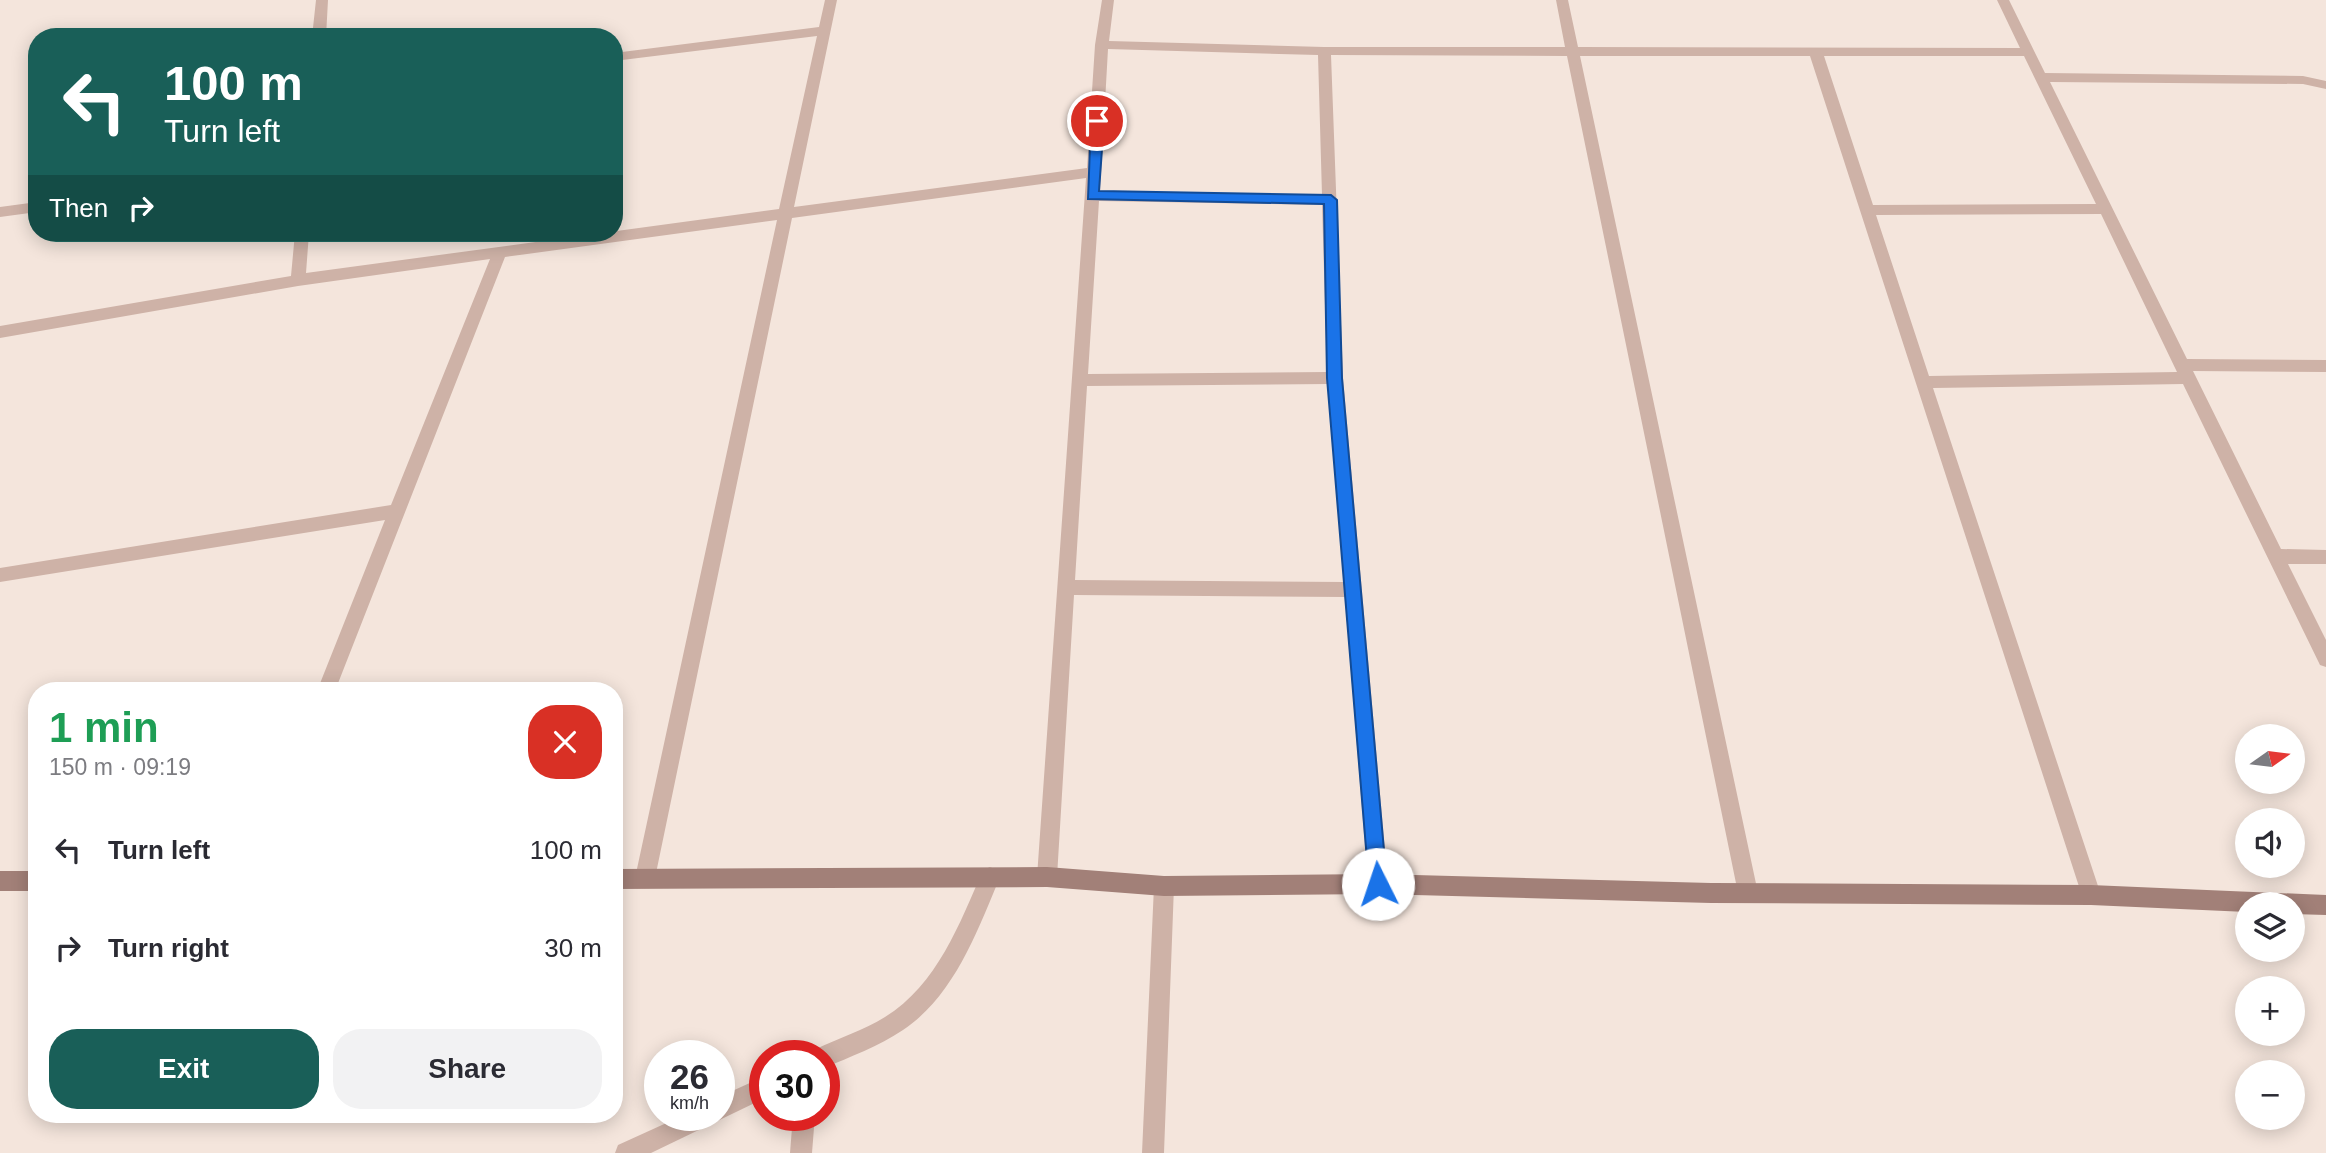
<!DOCTYPE html>
<meta charset="utf-8">
<style>
:root{--surface:#fff;--page:#f2f2f3;--text:#2b2b33;--muted:#7c7c81;--accent:#195f58}
body{margin:0;font-family:Arial,sans-serif;background:var(--page);color:var(--text);height:100vh;display:flex;flex-direction:column;font-size:26px;white-space:nowrap}
*{box-sizing:border-box;margin:0}
p{font-size:23px;color:var(--muted)}
.icon{flex:none;width:38px;height:38px;fill:none;stroke:currentColor;stroke-width:2;stroke-linecap:round;stroke-linejoin:round}
.map{position:relative;flex:1;overflow:hidden}
.panel{position:absolute;left:28px;top:682px;width:595px;height:441px;display:flex;flex-direction:column;background:var(--surface);border-radius:28px;box-shadow:0 4px 18px #0003}
.panel>*{flex:none}
.hud{position:absolute;left:28px;top:28px;width:595px;height:214px;border-radius:28px;box-shadow:0 4px 18px #0003;background:#195f58;color:#fff;overflow:hidden}
.needle{width:46px;rotate:76deg}
.tools{position:absolute;left:2235px;top:724px;display:grid;gap:14px}
.tools a{display:grid;place-items:center;width:70px;height:70px;border-radius:50%;background:var(--surface);box-shadow:0 4px 18px #0003;font-size:35px}
.speed{position:absolute;left:644px;top:1040px;display:flex;gap:14px;font-size:35px;font-weight:700;text-align:center}
.speed>*{display:grid;place-content:center;width:91px;height:91px;border-radius:50%;background:var(--surface);box-shadow:0 4px 18px #0003;line-height:1}
.speed small{font-size:18px;font-weight:400}
.speed .limit{border:10px solid #d22;background:#fff;color:#111}
.pin{position:absolute;display:grid;place-items:center;width:60px;height:60px;color:#fff;margin:-30px;border:4px solid #fff;border-radius:50%;box-shadow:0 2px 7px #0007}
.me{position:absolute;width:77px;margin:-38px;rotate:356deg;stroke-linejoin:round;filter:drop-shadow(0 0 5px #0008)}
.turn{display:flex;align-items:center;gap:24px;height:147px;padding:0 21px;font-size:32px}
.turn .icon{width:91px;height:91px;stroke-width:2.5}
.turn b{display:block;font-size:49px;line-height:60px}
.then{display:flex;align-items:center;height:66px;padding:0 21px;background:#0003;gap:14px;font-size:26px}
.round{display:grid;place-items:center;flex:none;width:74px;height:74px;border-radius:28px;background:var(--page)}
.head{display:flex;align-items:center;justify-content:space-between;height:119px;padding:0 21px}
h1{font-size:42px;font-weight:700;line-height:52px;color:#1e9e55}
.cta{display:flex;gap:14px;margin-top:auto;padding:14px 21px}
.cta a{flex:1;height:80px;border-radius:28px;background:var(--accent);color:#fff;font-size:28px;font-weight:700;line-height:80px;text-align:center}
.cta a+a{background:var(--page);color:var(--text)}
ul{padding:0;list-style:none}
li{display:flex;align-items:center;gap:21px;height:98px;padding:0 21px}
li div{flex:1}
li b{display:block;font-size:26px}
li em{font-style:normal}
.map>svg:first-child{display:block}
.lines{fill:none;stroke-linecap:round;stroke-linejoin:round}
.street{fill:#ceb2a7;fill-rule:evenodd}
.secondary{fill:#a28078;fill-rule:evenodd}
.route{fill:#1a73e8;stroke:#114b97;stroke-width:2}
</style>
<div class="map">
<svg width="2326" height="1153" viewBox="0 0 2326 1153">
<rect width="100%" height="100%" fill="#f4e5dc"/>
<g class="lines">
<path class="street" d="M 316,0 L 328,0 L 326,37 L 312,37 Z
M 825,0 L 837,0 L 794,207 L 1087,168 L 1095,45 L 1102,0 L 1114,0 L 1109,41 L 1324,47 L 1565,47 L 1556,0 L 1568,0 L 1578,47 L 2020,48 L 1997,0 L 2009,0 L 2045,73 L 2303,76 L 2326,81 L 2326,89 L 2303,84 L 2050,82 L 2187,359 L 2326,360 L 2326,372 L 2193,371 L 2281,549 L 2326,550 L 2326,564 L 2288,564 L 2326,640 L 2326,667 L 2320,665 L 2183,384 L 1933,388 L 2101,895 L 2098,902 L 2091,905 L 2084,902 L 1810,56 L 1580,56 L 1758,893 L 1755,900 L 1748,903 L 1741,900 L 1738,893 L 1567,56 L 1331,55 L 1343,378 L 1388,884 L 1385,891 L 1378,894 L 1371,891 L 1368,884 L 1345,597 L 1074,595 L 1057,877 L 1054,884 L 1047,887 L 1040,884 L 1037,877 L 1086,178 L 792,218 L 655,878 L 652,885 L 645,888 L 638,885 L 635,878 L 777,220 L 505,257 L 335,691 L 317,691 L 385,520 L 0,582 L 0,568 L 391,505 L 490,259 L 298,286 L 0,338 L 0,326 L 291,276 L 295,233 L 309,233 L 306,273 L 779,209 L 817,36 L 614,61 L 614,53 L 819,27 ZM 1108,49 L 1318,55 L 1322,195 L 1100,191 ZM 1824,56 L 2024,56 L 2096,204 L 1873,205 ZM 1099,201 L 1322,205 L 1327,372 L 1088,374 ZM 2101,214 L 2177,372 L 1929,376 L 1876,215 ZM 1328,384 L 1344,582 L 1075,580 L 1087,386 Z
M 37,202 L 37,212 L 0,217 L 0,207 Z
M 990,867 L 997,870 L 1000,877 C 977,932 954,996 903,1030 C 879,1046 850,1057 824,1068 L 824,1055 L 814,1055 L 816,1049 C 839,1038 864,1030 885,1017 C 937,985 960,923 983,870 Z
M 1164,876 L 1171,879 L 1174,886 L 1164,1153 L 1142,1153 L 1154,886 L 1157,879 Z
M 765,1076 L 765,1098 L 651,1153 L 615,1153 L 618,1145 L 684,1115 L 719,1115 L 719,1097 Z
M 793,1115 L 815,1115 L 812,1153 L 790,1153 Z"/>
<path class="secondary" d="M 1047,867 L 1164,876 L 1378,874 L 1711,883 L 2091,885 L 2326,895 L 2326,915 L 2292,914 L 2292,905 L 2247,905 L 2247,912 L 2091,905 L 1711,903 L 1378,894 L 1164,896 L 1047,887 L 614,889 L 614,869 Z
M 0,871 L 37,871 L 37,891 L 0,891 Z"/>
</g>
<path class="route" d="M 1097,117 L 1104,121 L 1099,191 L 1331,195 L 1337,200 L 1342,378 L 1387,884 L 1384,891 L 1378,893 L 1371,891 L 1369,884 L 1327,378 L 1324,204 L 1088,199 L 1091,121 Z"/>
</svg>
<div class="tools">
<a><svg class="needle" viewBox="-14 -14 28 28"><path d="M0-13l5 13h-10z" fill="#e53935"/><path d="M0 13l5-13h-10z" fill="#7c7c81"/></svg></a>
<a><svg class="icon" aria-label="sound" viewBox="0 0 24 24"><path d="M4 9h4l5-4v14l-5-4H4zM17 9q2 3 0 6"/></svg></a>
<a><svg class="icon" aria-label="layers" viewBox="0 0 24 24"><path d="M12 4l9 5-9 5-9-5zM3 14l9 5 9-5"/></svg></a>
<a>+</a>
<a>−</a>
</div>
<div class="speed"><div>26<small>km/h</small></div><div class="limit">30</div></div>
<div class="pin" style="left:1097px;top:121px;background:#d93025"><svg class="icon" aria-label="arrive" viewBox="0 0 24 24"><path d="M6 21V4h12l-3 4 3 4H6"/></svg></div>
<svg class="me" style="left:1378px;top:884px" viewBox="-20 -20 40 40"><circle r="19" fill="#fff"/><path d="M0-13L10 11 0 6-10 11z" fill="#1a73e8"/></svg>
<div class="hud">
<div class="turn"><svg class="icon" aria-label="left" viewBox="0 0 24 24"><path d="M17 20v-9H6M10 6l-5 5 5 5"/></svg><div><b>100 m</b>Turn left</div></div>
<div class="then">Then<svg class="icon" aria-label="right" viewBox="0 0 24 24"><path d="M7 20v-9h11M14 6l5 5-5 5"/></svg></div>
</div>
<section class="panel">
<div class="head"><div><h1>1 min</h1><p>150 m · 09:19</p></div><a class="round" style="background:#d93025;color:#fff"><svg class="icon" aria-label="close" viewBox="0 0 24 24"><path d="M6 6l12 12M18 6L6 18"/></svg></a></div>
<ul>
<li><svg class="icon" aria-label="left" viewBox="0 0 24 24"><path d="M17 20v-9H6M10 6l-5 5 5 5"/></svg><div><b>Turn left</b></div><em>100 m</em></li>
<li><svg class="icon" aria-label="right" viewBox="0 0 24 24"><path d="M7 20v-9h11M14 6l5 5-5 5"/></svg><div><b>Turn right</b></div><em>30 m</em></li>
</ul>
<div class="cta"><a>Exit</a><a>Share</a></div>
</section>
</div>
